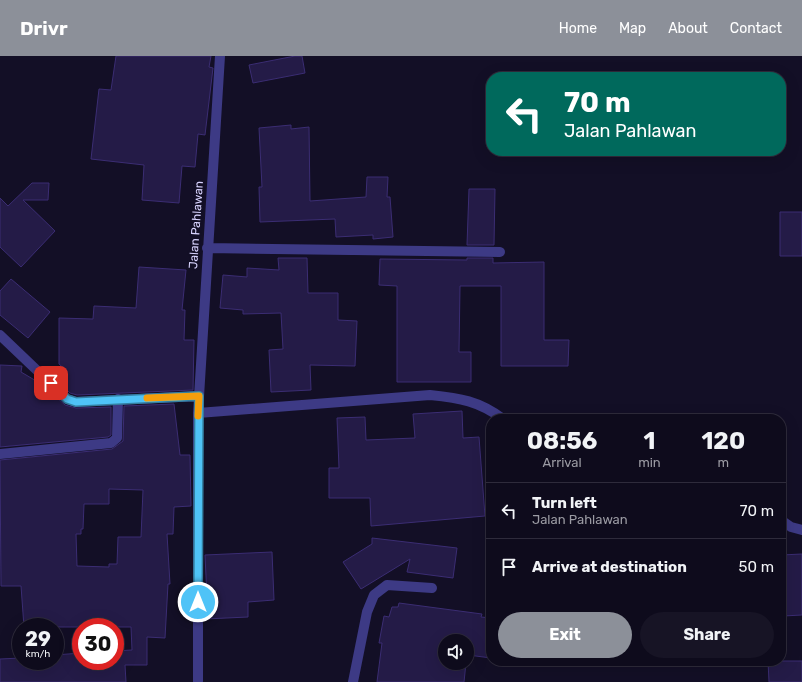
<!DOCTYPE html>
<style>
:root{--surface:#0e0b1c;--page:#171425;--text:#f1f3f6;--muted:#9b9ba3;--line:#2e2b3b;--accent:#8c9099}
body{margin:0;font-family:Rubik,sans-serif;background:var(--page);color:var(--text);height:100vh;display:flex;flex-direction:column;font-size:15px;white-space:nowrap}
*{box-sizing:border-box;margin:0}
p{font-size:13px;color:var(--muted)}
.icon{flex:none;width:22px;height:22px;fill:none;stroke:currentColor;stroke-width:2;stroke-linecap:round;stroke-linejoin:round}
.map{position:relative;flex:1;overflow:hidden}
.drawer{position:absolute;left:486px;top:358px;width:300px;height:252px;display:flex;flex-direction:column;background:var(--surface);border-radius:16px;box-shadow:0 4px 16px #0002,0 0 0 1px var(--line)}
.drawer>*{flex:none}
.hud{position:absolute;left:486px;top:16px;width:300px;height:84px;border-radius:16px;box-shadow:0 4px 16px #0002,0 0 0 1px var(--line);background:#00695c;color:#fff;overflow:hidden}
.buttons{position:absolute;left:438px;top:578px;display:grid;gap:8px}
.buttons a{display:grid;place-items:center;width:36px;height:36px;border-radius:50%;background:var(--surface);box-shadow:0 4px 16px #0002,0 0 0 1px var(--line);font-size:20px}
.speed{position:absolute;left:12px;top:562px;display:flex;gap:8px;font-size:20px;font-weight:700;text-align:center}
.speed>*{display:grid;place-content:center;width:52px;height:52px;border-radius:50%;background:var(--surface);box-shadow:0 4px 16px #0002,0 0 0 1px var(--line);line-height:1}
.speed small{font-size:10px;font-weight:400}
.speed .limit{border:6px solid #d22;background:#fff;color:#111}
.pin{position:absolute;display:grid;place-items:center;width:34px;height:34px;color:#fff;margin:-17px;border-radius:8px;box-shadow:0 2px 6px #0006}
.me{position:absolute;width:44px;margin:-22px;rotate:0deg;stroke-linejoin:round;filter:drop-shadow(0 0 3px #0008)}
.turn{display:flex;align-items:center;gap:14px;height:84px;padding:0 12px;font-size:18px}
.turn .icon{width:52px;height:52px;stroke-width:2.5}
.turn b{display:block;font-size:28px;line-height:34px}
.eta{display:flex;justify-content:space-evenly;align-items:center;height:68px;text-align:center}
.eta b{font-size:24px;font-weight:700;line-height:28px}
.button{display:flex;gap:8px;margin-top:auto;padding:8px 12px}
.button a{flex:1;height:46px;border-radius:24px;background:var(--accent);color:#fff;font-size:16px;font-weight:700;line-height:46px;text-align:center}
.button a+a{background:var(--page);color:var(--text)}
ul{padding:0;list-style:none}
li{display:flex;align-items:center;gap:12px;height:56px;padding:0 12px;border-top:1px solid var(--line)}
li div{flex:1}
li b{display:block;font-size:15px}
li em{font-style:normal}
header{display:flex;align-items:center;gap:24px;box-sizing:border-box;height:56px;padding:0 20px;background:var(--accent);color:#fff}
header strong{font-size:19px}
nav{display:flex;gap:22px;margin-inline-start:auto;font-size:14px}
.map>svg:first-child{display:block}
.building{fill:#241b47;stroke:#3b2d73;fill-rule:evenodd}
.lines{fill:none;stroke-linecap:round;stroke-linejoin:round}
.street{stroke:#3d3a85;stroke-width:10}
.route-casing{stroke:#337fa1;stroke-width:10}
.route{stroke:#4fc3f7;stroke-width:7}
.slow{stroke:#f59e0b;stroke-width:7}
.labels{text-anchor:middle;stroke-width:4;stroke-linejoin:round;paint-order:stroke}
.street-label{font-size:12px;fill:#d9d4ff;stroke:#130f26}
</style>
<header>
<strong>Drivr</strong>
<nav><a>Home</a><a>Map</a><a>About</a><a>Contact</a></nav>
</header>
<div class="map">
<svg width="802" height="626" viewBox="0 0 802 626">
<rect width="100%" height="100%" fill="#130f26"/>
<path class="building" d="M 116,0 L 211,0 L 209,11 L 213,12 L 205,79 L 198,78 L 195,111 L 182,110 L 179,147 L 142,144 L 144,109 L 91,103 L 99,33 L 111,34 Z
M 295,0 L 302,0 L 305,17 L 253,27 L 249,9 Z
M 291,69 L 291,73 L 309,71 L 310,145 L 366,141 L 367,121 L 388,121 L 387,141 L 390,141 L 393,181 L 373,183 L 373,179 L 336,181 L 335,163 L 260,166 L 259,131 L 262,131 L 259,72 Z
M 32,127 L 49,127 L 48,144 L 23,144 L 55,175 L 21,211 L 0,191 L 0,142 L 8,150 Z
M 469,133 L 495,133 L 494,189 L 467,189 Z
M 780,156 L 802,156 L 802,200 L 780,200 Z
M 278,202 L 307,202 L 308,237 L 338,237 L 338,264 L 357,265 L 355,310 L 310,309 L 311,334 L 271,336 L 269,294 L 283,293 L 281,257 L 243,258 L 243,254 L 220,252 L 223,219 L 247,221 L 247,212 L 279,214 Z
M 467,202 L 493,202 L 493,207 L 544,206 L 544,284 L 569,284 L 568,310 L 501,310 L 501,230 L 460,230 L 459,296 L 471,296 L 471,326 L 397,326 L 397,230 L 379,229 L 380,203 L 467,204 Z
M 139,211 L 186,214 L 182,254 L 185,254 L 184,284 L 194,284 L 193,334 L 77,339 L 70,337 L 60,327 L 59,314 L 67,315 L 59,308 L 59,262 L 93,263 L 94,250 L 136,252 Z
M 11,223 L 50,256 L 28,282 L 0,259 L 0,235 Z
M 0,309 L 22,310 L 21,316 L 43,329 L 65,349 L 76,352 L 111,351 L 111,379 L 108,381 L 0,391 Z
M 174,348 L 180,399 L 190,399 L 191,450 L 174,451 L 173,478 L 167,478 L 170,528 L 168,528 L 165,582 L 147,581 L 147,609 L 125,609 L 126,626 L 0,626 L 0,603 L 21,602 L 21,605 L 55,605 L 55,599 L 81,597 L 81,605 L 115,605 L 115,595 L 132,594 L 131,571 L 24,571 L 21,530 L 1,530 L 0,404 L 112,393 L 123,385 L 124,350 ZM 109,433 L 143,434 L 141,481 L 118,481 L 117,508 L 109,508 L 109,511 L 77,510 L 76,478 L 81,478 L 81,473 L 83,473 L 84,448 L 109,448 Z
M 462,355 L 463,382 L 479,381 L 485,460 L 371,470 L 370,442 L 329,442 L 329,412 L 339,412 L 337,362 L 365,361 L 366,384 L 415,382 L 413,358 Z
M 372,482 L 457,492 L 453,522 L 407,516 L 410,503 L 361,533 L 343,506 L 372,488 Z
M 272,496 L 274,544 L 248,546 L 248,561 L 205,563 L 204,542 L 207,542 L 205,499 Z
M 802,498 L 802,559 L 783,560 L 781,499 Z
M 399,547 L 482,558 L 481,561 L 491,562 L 491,602 L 468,599 L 467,603 L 467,585 L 445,585 L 445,607 L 466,607 L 464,626 L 377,626 L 382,587 L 379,587 L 384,560 L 389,561 L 392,551 L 398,551 Z
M 768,605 L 802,605 L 802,626 L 769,626 Z"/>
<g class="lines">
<path class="street" d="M 220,0 L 198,357 L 430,339 C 460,342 479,345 503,363
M 207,192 L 500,196
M 0,279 L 67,343 L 76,346 L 199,340
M 0,398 L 111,387 L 117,382 L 118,343
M 781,464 L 791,471 L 802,474
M 198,625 L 198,357
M 353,626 L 367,556 L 374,539 L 387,529 L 432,532"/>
</g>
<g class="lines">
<defs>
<path id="route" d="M 51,327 L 67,343 L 76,346 L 199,340 L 198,546"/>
</defs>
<use href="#route" class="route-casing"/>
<use href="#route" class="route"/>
<path class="slow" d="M 147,342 L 199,340 L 198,360"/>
</g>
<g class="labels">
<g class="street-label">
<text transform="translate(196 169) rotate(-86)" y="4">Jalan Pahlawan</text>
</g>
</g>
</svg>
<div class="buttons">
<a><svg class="icon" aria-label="sound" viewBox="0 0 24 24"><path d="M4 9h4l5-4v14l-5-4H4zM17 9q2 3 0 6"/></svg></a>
</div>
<div class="speed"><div>29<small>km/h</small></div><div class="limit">30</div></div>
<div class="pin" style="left:51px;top:327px;background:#d93025"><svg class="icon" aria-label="arrive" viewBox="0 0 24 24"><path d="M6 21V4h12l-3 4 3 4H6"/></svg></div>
<svg class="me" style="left:198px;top:546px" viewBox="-20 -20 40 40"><circle r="17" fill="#4fc3f7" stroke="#fff" stroke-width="3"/><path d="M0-11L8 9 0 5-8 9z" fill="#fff"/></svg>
<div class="hud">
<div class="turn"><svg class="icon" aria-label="left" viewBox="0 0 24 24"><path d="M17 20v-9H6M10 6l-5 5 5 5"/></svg><div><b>70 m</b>Jalan Pahlawan</div></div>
</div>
<section class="drawer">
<div class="eta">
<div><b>08:56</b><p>Arrival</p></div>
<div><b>1</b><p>min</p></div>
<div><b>120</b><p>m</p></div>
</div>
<ul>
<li><svg class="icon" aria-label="left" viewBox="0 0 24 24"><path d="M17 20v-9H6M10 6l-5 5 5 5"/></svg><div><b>Turn left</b><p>Jalan Pahlawan</p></div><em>70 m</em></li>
<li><svg class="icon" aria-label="arrive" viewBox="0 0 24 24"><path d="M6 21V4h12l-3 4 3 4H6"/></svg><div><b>Arrive at destination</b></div><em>50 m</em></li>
</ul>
<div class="button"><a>Exit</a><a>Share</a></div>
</section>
</div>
